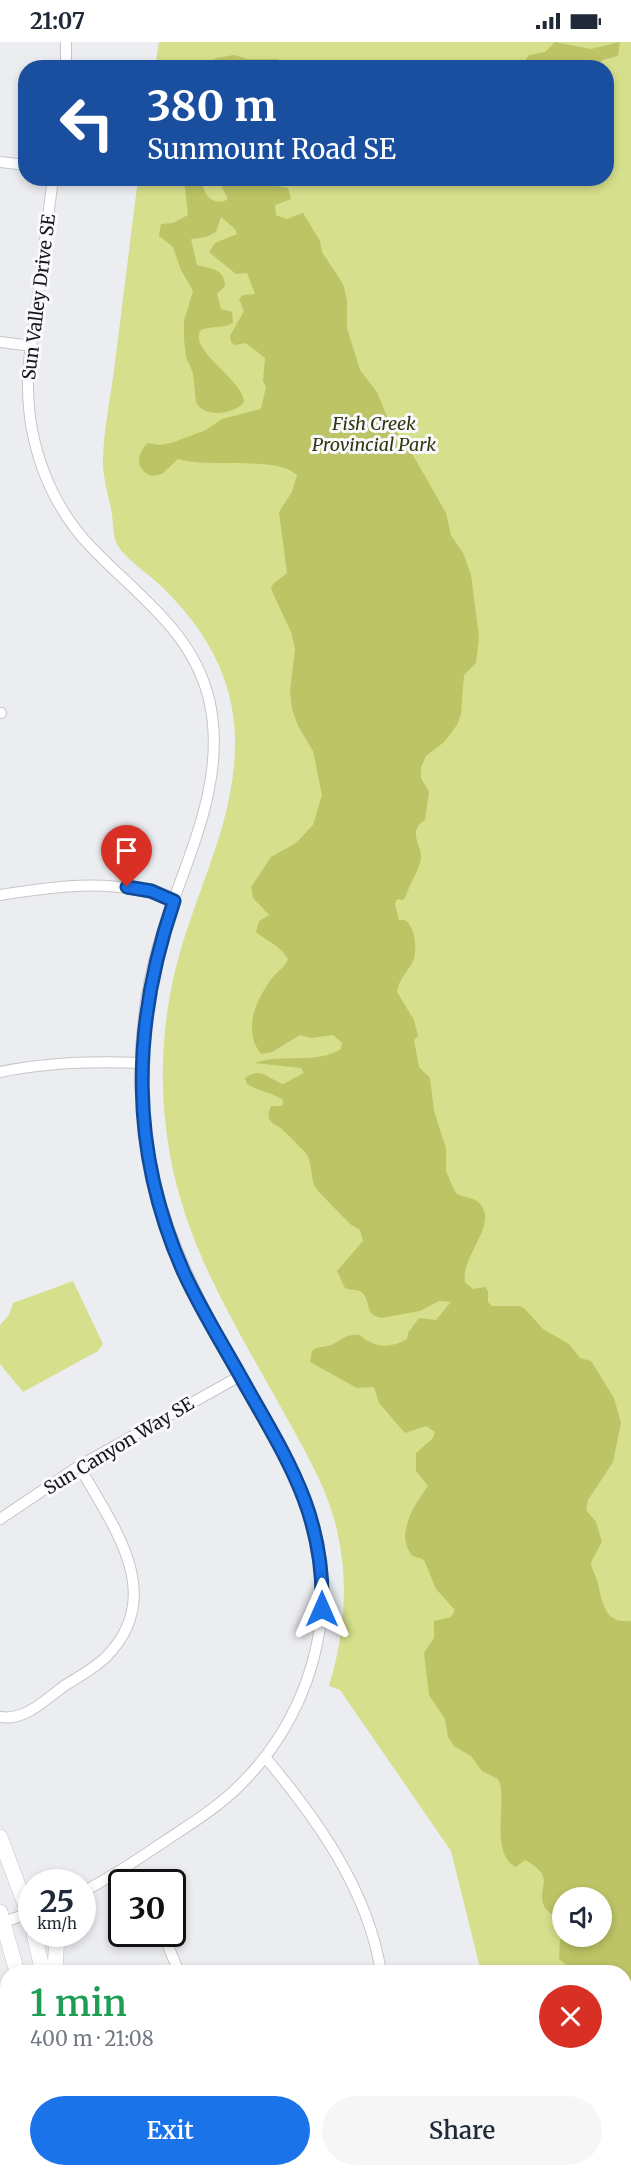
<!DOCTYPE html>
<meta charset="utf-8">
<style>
:root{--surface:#fff;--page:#f6f6f7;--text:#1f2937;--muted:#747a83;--accent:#1a73e8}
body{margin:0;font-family:Merriweather,serif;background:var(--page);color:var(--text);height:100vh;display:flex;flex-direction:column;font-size:22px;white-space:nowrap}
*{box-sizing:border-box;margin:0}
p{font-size:20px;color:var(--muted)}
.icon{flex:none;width:33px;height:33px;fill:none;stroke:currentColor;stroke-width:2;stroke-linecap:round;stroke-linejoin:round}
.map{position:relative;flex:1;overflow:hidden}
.sheet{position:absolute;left:0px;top:1923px;width:632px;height:212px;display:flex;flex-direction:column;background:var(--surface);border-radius:24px 24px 0 0;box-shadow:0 3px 9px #0003}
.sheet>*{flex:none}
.banner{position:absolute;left:18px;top:18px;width:596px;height:126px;border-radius:24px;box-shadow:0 3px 9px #0003;background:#1a4fa0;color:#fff;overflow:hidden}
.controls{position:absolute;left:552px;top:1845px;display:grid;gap:12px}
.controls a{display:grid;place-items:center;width:60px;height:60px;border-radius:50%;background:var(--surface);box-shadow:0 3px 9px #0003;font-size:30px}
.speed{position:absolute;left:18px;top:1827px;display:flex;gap:12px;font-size:30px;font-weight:700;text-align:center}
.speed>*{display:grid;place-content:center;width:78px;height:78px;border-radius:50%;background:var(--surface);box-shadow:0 3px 9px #0003;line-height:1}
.speed small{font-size:15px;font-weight:400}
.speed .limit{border:3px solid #111;border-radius:9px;background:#fff;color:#111}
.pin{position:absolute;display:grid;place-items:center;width:51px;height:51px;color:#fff;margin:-62px -26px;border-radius:50% 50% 50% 0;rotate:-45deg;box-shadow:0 0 6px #0007}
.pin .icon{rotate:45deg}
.me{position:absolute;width:66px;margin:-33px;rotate:0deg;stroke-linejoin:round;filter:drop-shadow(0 0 4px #0008)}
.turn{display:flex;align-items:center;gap:21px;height:126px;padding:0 30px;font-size:27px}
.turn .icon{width:78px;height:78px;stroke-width:2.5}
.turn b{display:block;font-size:42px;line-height:51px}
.round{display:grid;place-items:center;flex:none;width:63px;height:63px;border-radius:32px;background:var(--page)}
.overview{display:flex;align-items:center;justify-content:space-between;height:102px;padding:0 30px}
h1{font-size:36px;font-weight:600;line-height:45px;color:#1e9e55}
.button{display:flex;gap:12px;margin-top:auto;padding:12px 30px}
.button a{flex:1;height:69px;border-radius:36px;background:var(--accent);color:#fff;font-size:24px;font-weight:600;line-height:69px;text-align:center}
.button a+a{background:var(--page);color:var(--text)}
.status{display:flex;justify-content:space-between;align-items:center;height:42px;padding:0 30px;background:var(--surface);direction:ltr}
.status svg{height:16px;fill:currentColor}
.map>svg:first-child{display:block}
.green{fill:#d6df8b;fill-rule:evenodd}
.forest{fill:#bcc465}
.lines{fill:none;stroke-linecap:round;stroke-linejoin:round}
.street-casing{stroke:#c4c6c9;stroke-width:12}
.secondary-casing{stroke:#c4c6c9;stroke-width:16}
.street{stroke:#fff;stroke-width:10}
.secondary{stroke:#fff;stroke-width:15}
.route-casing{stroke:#114b97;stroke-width:15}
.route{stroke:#1a73e8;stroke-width:10}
.labels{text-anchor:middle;stroke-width:6;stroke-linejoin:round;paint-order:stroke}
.street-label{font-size:18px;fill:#181819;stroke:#f9fafe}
.park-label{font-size:18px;font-style:italic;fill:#33360d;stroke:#f9fafe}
</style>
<div class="status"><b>21:07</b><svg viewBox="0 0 49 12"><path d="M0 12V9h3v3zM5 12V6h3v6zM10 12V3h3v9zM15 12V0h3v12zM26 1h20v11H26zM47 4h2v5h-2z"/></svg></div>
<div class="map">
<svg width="631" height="2134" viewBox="0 0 631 2134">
<rect width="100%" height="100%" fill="#ecedf1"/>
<path class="green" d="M 159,0 L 631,0 L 631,2134 L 305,2134 L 315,2127 L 624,2127 L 624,1930 L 481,1930 L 451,1809 L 340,1648 L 329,1644 C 344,1595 349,1544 338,1493 C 329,1448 305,1409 283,1369 C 237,1286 187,1208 170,1113 C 158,1047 161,978 179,914 C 200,839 236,777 235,696 C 234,634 203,584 159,542 C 148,532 125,516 118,504 C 113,496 113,481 112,472 C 109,454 102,434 103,417 C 104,387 110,357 114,329 C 122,265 130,201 138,137 L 606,136 L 606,26 L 155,25 ZM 562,1856 L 602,1856 L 602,1894 L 562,1894 Z
M 73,1239 L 103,1302 L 98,1309 L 23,1350 L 0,1322 L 0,1283 L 9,1273 L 13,1261 Z
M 55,2127 L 155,2127 L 158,2134 L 54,2134 Z"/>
<path class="forest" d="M 555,0 L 591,7 L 620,0 L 618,14 L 603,18 L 595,25 L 579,25 L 575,23 L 568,25 L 520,25 L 529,13 L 545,10 Z
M 234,13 L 248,17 L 277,17 L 285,25 L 194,25 L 217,16 Z
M 184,137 L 208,137 L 203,143 C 204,156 217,164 228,157 L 220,141 L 224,137 L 274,137 L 276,144 L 288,146 L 291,157 L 275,163 L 276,173 L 287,177 L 303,171 L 320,199 L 322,210 L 343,242 L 347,258 L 347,286 L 360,328 L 377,350 L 388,377 L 414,415 L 446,471 L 451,493 L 463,511 L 471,533 L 479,595 L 476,621 L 464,633 L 461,672 L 457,683 L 444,700 L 426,714 L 421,725 L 421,736 L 429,750 L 425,778 C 406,790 423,805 421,817 C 418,830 410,841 406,854 L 403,858 L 397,857 L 395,862 L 399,878 L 405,878 C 415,885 418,908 413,919 C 408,930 398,938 397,950 L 414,978 L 418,994 L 414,998 L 419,1025 L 430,1036 L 434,1069 L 446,1106 L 446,1129 L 455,1150 C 461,1156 472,1154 479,1161 C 500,1181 460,1215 465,1240 L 473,1247 L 485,1245 L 488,1249 L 488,1260 L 492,1264 L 520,1264 L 525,1267 L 543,1287 L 569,1302 L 580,1316 L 591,1319 L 614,1356 L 621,1381 L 613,1420 L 588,1458 L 586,1468 L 596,1480 L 602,1500 L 591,1520 C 591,1528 597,1534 598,1542 C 603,1562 605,1582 631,1579 L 631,1998 L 624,2001 L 624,1930 L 574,1930 L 559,1917 L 560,1898 L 566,1895 L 602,1894 L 602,1856 L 562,1856 L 562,1880 C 557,1874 548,1872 544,1864 C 536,1845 558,1836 525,1818 L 516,1825 C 488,1811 509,1757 498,1737 L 482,1729 L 471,1714 L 454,1704 L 448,1695 L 445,1677 L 429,1653 L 424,1611 L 434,1596 L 434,1579 L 451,1575 L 455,1568 L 436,1547 L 424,1518 C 419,1515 414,1516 411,1512 C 395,1491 416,1460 428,1444 L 416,1429 L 416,1411 L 433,1396 L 435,1390 L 426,1384 L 405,1391 L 379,1361 L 374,1345 L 357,1346 L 310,1320 L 312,1309 C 318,1303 324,1306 331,1303 C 342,1298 347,1291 360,1293 C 374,1306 390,1307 407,1297 L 408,1291 L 419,1276 L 436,1278 L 451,1260 L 439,1259 L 420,1269 L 381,1276 C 365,1272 371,1263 364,1253 C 360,1246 351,1249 345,1246 L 337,1229 L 363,1199 L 360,1188 L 350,1182 L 318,1149 C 308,1137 315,1121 304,1109 C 297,1102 291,1096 284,1089 C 277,1081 263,1082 271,1064 L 282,1064 L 283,1058 C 276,1052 259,1050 247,1042 L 245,1036 C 261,1024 268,1037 283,1042 L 304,1031 L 301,1026 L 255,1021 C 282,1011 315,1023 341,1007 L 342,1001 L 333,993 L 311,996 L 300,993 L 272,1010 L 261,1012 C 242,988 256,957 273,935 C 278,929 285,925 288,917 C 280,903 268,900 256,890 L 259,879 L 269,873 L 253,856 L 251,845 L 271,815 L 296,801 L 313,783 L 322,753 L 313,709 L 298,684 L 292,667 L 290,649 L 295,607 L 291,590 L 271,547 L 273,542 L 287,531 L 279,470 L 292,450 L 297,433 C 274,413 211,427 178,417 L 162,432 L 152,434 C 135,429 136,411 148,401 L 160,403 L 171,401 L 206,388 L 222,377 L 261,367 L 266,345 L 263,339 L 265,316 L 246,301 L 235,303 L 231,300 L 230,294 L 244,269 L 239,257 L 243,253 L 255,252 L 247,231 L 236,232 L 209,210 L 215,201 L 237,192 L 235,187 L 221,175 L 216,190 L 206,195 L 191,197 L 197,223 C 211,227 224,226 225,244 L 217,252 L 221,267 L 232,270 L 233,281 C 224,287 212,283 201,288 C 187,308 244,338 244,360 C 234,373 203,376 196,360 L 193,331 L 186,315 L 184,297 L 184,279 L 193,249 L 181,228 L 173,205 L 159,194 L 161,182 L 173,181 L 188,173 Z
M 624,2014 L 631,2018 L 631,2134 L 609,2134 L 610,2127 L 624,2127 Z"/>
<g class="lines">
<defs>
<path id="street" d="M 66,26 L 66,0
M 0,120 L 26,123
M 53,136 C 48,178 42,220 37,262 C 34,287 28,313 28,339 C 27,400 49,462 92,506 C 138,554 192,589 209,657 C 229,742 183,822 159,901 C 146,946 139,997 141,1045 C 146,1165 193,1250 250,1352 C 267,1383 287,1413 301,1446 C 345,1547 319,1664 242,1741 C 220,1764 192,1781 165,1799 C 138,1817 111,1836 82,1850
M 0,300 L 32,304
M 0,671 L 1,671
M 0,853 C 60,844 116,835 174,859
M 0,1030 C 47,1020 93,1019 141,1021
M 0,1477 L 79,1424 L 240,1334
M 0,1675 C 25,1679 45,1658 64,1644 C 78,1635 94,1627 106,1615 C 168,1553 112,1483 79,1424
M 265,1715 C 317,1777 368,1848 381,1930
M 124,1826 L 134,1840
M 4,1880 L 32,1870
M 163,1892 L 179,1930"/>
<path id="secondary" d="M 0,1795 L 32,1881
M 0,1870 L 17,1930
M 34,1892 L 43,1930
M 55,1930 L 57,1892
M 13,2134 L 15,2127
M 41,2134 L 42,2127"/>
</defs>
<use href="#street" class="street-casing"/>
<use href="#secondary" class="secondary-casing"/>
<use href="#street" class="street"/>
<use href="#secondary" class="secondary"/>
</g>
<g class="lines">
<defs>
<path id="route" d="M 127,845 L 151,849 L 174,859 C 131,985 129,1108 184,1231 C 201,1268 223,1303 243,1339 C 287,1417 325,1473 322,1567"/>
</defs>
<use href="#route" class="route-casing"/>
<use href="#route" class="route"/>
</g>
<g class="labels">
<g class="street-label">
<text transform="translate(39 255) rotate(-83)" y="6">Sun Valley Drive SE</text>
<text transform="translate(119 1404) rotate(-31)" y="6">Sun Canyon Way SE</text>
</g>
<g class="park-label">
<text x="374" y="388">Fish Creek<tspan x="374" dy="21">Provincial Park</tspan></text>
</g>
</g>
</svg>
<div class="controls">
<a><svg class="icon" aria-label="sound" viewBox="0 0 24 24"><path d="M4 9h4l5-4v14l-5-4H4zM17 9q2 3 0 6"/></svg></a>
</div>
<div class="speed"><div>25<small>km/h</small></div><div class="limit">30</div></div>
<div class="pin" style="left:127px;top:845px;background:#d93025"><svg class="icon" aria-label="arrive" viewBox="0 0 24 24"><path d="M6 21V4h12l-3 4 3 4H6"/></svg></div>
<svg class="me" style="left:322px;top:1567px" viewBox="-20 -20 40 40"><path d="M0-17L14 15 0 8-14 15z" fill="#1a73e8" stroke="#fff" stroke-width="4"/></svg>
<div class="banner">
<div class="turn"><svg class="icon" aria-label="left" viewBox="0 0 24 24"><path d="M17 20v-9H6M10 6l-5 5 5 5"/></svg><div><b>380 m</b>Sunmount Road SE</div></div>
</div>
<section class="sheet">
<div class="overview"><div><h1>1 min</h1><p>400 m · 21:08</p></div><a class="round" style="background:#d93025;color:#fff"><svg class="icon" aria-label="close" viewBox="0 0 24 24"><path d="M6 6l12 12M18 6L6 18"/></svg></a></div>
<div class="button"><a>Exit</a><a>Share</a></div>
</section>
</div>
